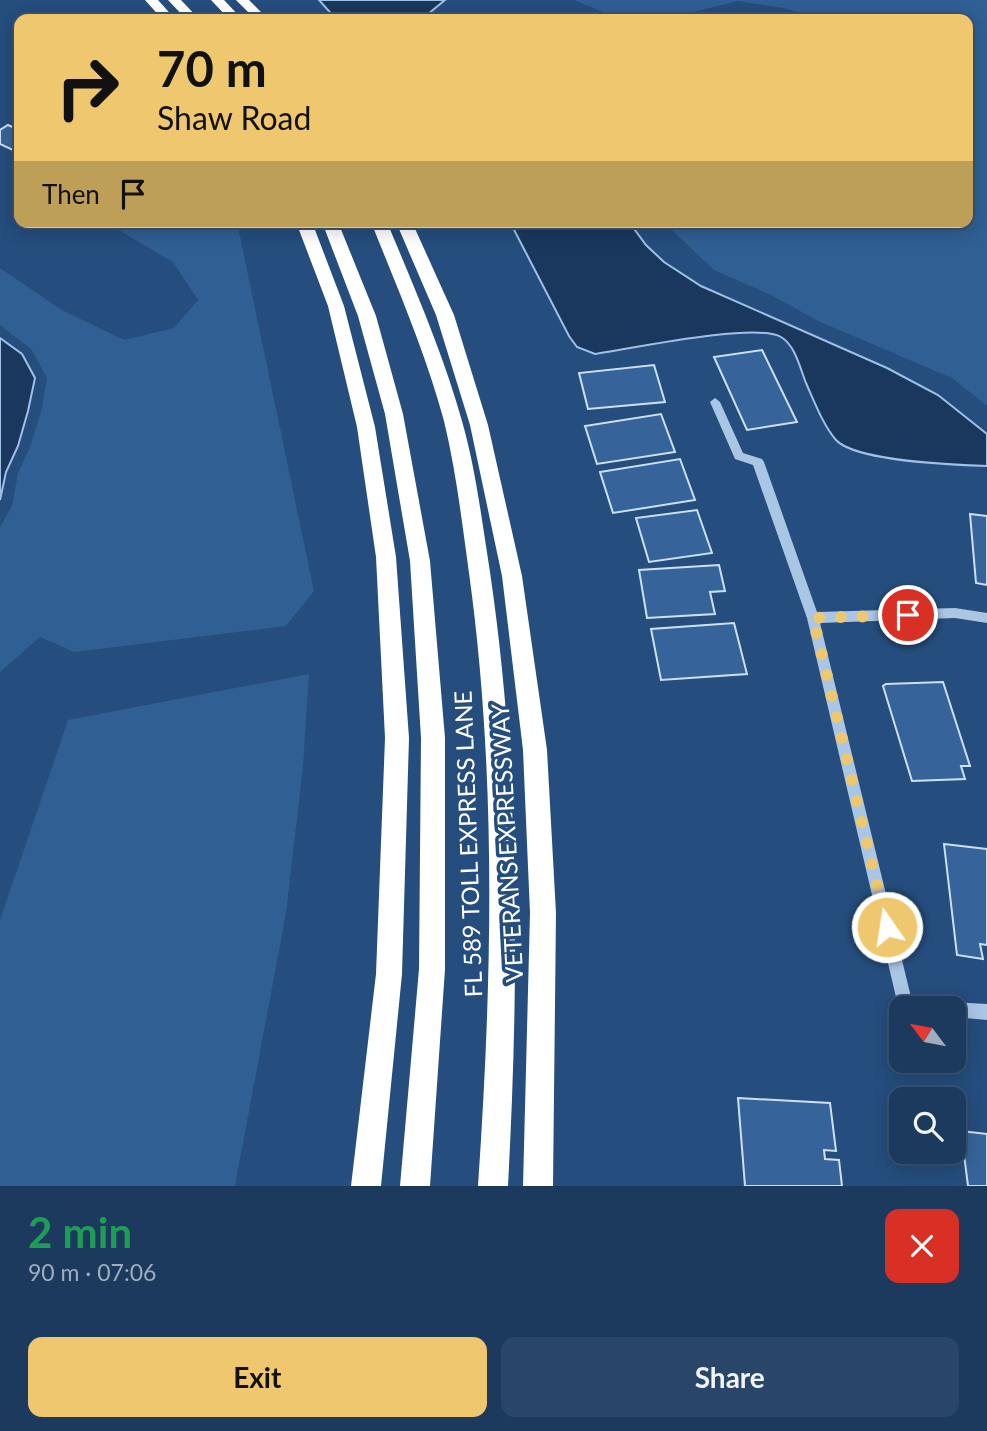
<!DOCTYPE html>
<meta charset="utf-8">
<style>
:root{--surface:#1c3a5e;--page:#294567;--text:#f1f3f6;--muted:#a0adbc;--line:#3a5473;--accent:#eec76f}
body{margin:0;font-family:Lato,sans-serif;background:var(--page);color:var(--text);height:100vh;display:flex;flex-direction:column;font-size:26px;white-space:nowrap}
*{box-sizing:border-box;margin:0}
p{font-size:23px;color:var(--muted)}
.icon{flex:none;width:38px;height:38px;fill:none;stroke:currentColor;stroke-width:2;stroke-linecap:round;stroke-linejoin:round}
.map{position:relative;height:1186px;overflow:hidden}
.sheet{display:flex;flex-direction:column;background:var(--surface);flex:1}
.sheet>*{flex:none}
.hud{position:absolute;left:14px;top:14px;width:959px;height:214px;border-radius:14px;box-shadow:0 4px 18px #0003,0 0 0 2px var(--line);background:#eec76f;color:#111;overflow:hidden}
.needle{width:46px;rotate:302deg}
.fabs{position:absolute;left:889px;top:996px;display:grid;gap:14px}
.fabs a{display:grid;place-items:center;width:77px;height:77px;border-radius:14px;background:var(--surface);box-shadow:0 4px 18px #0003,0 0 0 2px var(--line);font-size:35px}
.pin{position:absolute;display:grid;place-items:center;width:60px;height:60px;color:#fff;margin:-30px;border:4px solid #fff;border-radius:50%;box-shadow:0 2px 7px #0007}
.me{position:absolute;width:77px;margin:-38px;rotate:347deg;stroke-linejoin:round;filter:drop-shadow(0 0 5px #0008)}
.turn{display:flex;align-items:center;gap:24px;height:147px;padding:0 28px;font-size:32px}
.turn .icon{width:91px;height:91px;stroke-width:2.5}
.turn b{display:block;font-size:49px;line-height:60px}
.then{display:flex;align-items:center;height:66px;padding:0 28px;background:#0003;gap:14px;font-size:26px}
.round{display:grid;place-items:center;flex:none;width:74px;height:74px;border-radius:14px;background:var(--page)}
.headline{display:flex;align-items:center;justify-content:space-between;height:119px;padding:0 28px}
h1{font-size:42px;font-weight:700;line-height:52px;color:#1e9e55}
.button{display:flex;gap:14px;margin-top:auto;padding:14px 28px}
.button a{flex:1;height:80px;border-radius:14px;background:var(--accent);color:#111;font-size:28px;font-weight:700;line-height:80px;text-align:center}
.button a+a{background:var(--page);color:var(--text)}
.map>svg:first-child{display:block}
.green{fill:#305f94}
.water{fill:#1a385d;stroke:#9fc1e6;stroke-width:2}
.building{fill:#36649a;stroke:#cde0f4;stroke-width:2}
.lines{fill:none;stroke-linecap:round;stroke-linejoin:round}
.minor{fill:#aac6e5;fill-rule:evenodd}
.highway{fill:#fff;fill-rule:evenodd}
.route{stroke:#eec76f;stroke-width:12;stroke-dasharray:0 21.6}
.labels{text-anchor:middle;stroke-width:7;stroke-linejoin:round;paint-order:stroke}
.street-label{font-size:24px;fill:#fff;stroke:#254d7d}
</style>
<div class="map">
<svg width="987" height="1186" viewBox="0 0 987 1186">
<rect width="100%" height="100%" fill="#254d7d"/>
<path class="green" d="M 574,0 L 987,0 L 987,406 L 952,378 L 818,321 L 771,295 L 714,270 L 663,222 L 968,222 L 968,19 L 821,19 L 784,8 L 738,1 L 665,19 L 633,19 L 605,13 Z
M 105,222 L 237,222 L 314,591 L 286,626 L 74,652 L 40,637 L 0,672 L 0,527 L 12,506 L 18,473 L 30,447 L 41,412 L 47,378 L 31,349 L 0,325 L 0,268 L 60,309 L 124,340 L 174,328 L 198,300 L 173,262 Z
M 309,674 L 303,767 L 286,913 L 235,1186 L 0,1186 L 0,920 L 68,720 Z"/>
<path class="water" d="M 319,0 L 445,0 L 422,19 L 336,19 Z
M 510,222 L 629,222 L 646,245 L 664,262 L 701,286 L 887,368 L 938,395 L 987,434 L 987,466 C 956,465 855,461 836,440 C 823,425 814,401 806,383 C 800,368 795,345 781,337 C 756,322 629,349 595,354 L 577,347 L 569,336 Z
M 0,338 L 22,354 L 35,378 L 28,411 L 18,446 L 6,472 L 0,500 Z"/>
<path class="building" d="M 8,125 L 19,130 L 19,153 L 0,144 L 0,130 Z
M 762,350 L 797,422 L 747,430 L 714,357 Z
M 654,365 L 665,402 L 588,409 L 579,373 Z
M 661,414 L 675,452 L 597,464 L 585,426 Z
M 680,459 L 695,500 L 613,513 L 600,472 Z
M 697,510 L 712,553 L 649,562 L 636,518 Z
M 970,514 L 987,516 L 987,585 L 976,583 Z
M 719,565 L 725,591 L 710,592 L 715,614 L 647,618 L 639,570 Z
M 734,623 L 747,674 L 661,680 L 651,629 Z
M 943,682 L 970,766 L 961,766 L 965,779 L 912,781 L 883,686 L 886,684 Z
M 944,844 L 987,849 L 987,945 L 980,944 L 983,959 L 957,955 Z
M 738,1098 L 830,1103 L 836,1151 L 824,1150 L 825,1159 L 839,1160 L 842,1186 L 745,1186 Z
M 961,1131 L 987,1134 L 987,1186 L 968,1186 Z"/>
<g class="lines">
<path class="minor" d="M 715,398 L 720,402 L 743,453 L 762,459 L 764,462 L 817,612 L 955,608 L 987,613 L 987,623 L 955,618 L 820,623 L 911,997 L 951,1002 L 987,1004 L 987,1020 L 954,1017 L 954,1008 L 899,1010 L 807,618 L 753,465 L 735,459 L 710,402 Z"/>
<path class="highway" d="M 145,0 L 158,0 L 175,19 L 162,19 Z
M 168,0 L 181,0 L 199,19 L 186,19 Z
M 211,0 L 224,0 L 242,19 L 229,19 Z
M 236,0 L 249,0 L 268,19 L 255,19 Z
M 296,222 L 312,222 L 344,306 L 375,427 L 396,557 L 409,738 L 402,974 L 381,1186 L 351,1186 L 376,974 L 385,738 L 376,557 L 357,427 L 328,306 Z
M 322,222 L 338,222 L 376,316 L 403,414 L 430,561 L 445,738 L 445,969 L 430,1186 L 400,1186 L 419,969 L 421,738 L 410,561 L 385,414 L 358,316 Z
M 371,222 L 387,222 C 414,287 443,353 462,421 C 476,470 482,522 490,572 C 520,776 519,981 508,1186 L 478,1186 C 492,982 497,776 469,573 C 462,522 456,471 444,421 C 426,354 397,287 371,222 Z
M 396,222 L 412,222 L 454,315 L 488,425 L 522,576 L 547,750 L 556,913 L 553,1186 L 523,1186 L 530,913 L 523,750 L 502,576 L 470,425 L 436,315 Z"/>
</g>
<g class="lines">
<path class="route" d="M 887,927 L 813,618 L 908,615"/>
</g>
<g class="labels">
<g class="street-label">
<text transform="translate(508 843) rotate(-93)" y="8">VETERANS EXPRESSWAY</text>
<text transform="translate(469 844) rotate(-92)" y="8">FL 589 TOLL EXPRESS LANE</text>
</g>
</g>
</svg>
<div class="fabs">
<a><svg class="needle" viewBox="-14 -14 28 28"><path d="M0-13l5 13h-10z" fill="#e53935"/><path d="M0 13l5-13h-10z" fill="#a0adbc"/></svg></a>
<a><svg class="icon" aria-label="search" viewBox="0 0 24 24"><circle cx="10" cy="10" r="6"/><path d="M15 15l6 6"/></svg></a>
</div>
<div class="pin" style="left:908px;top:615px;background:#d93025"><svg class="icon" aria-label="arrive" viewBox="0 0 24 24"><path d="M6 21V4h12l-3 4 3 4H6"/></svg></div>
<svg class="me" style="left:887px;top:927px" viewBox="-20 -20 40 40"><circle r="17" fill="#eec76f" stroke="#fff" stroke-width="3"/><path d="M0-11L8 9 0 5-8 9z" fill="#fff"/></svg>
<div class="hud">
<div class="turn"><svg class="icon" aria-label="right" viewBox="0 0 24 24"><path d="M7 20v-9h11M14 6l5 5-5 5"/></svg><div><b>70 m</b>Shaw Road</div></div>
<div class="then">Then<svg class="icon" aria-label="arrive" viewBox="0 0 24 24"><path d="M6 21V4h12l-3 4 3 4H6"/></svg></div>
</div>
</div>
<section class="sheet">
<div class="headline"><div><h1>2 min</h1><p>90 m · 07:06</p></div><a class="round" style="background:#d93025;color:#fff"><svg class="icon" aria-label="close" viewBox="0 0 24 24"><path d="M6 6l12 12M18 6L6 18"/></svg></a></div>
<div class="button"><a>Exit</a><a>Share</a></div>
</section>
